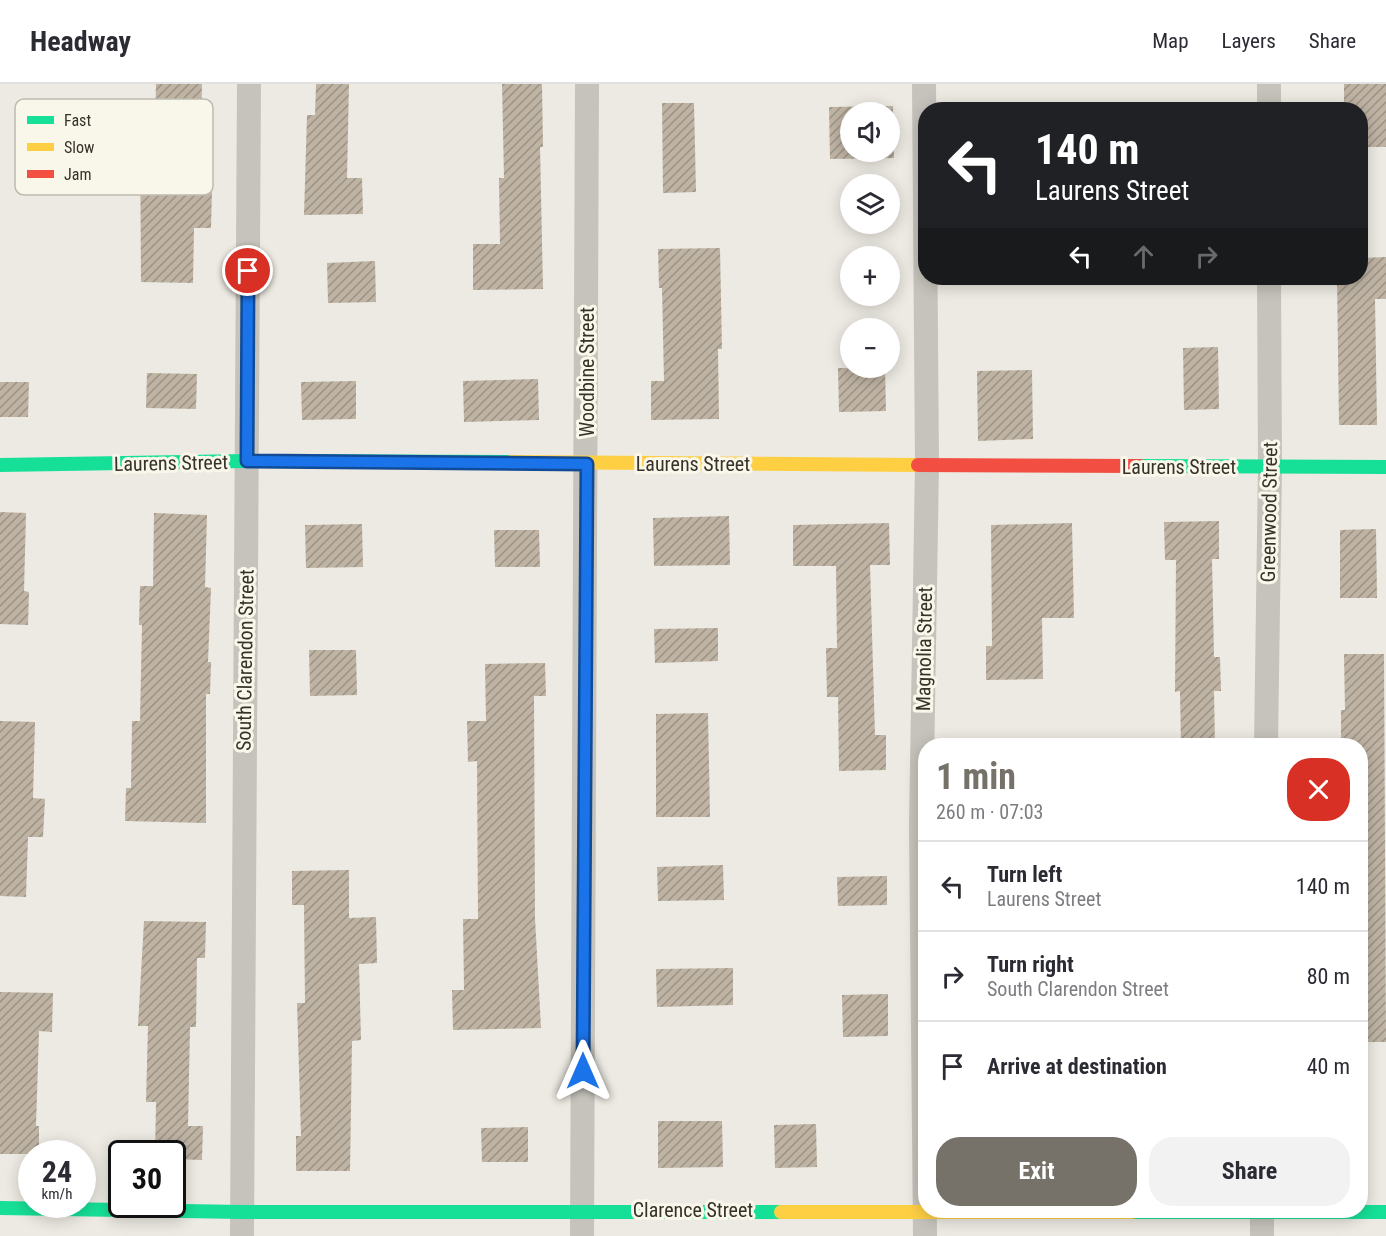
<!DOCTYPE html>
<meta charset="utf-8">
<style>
:root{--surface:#fff;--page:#f2f2f3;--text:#2b2b33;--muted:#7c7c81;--line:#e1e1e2;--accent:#76726a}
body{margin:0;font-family:"Roboto Condensed",sans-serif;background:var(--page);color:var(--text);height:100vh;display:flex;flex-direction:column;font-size:22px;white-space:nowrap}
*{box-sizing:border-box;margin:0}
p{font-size:20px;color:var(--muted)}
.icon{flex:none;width:33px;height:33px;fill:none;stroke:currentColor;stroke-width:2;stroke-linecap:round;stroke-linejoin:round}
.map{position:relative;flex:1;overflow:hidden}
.panel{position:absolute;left:918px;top:654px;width:450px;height:480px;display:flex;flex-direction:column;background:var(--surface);border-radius:24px;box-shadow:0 3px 15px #0003}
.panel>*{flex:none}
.top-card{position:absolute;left:918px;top:18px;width:450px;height:183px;border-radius:24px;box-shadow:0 3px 15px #0003;background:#202124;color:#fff;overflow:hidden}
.controls{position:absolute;left:840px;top:18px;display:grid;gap:12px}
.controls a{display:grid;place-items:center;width:60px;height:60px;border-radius:50%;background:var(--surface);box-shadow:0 3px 15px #0003;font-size:30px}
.speed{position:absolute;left:18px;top:1056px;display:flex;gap:12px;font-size:30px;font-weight:700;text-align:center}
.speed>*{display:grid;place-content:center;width:78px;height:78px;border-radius:50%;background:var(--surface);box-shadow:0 3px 15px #0003;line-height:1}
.speed small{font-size:15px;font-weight:400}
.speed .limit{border:3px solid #111;border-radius:9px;background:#fff;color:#111}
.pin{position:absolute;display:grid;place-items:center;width:51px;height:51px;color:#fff;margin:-26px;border:3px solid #fff;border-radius:50%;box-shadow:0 2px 6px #0007}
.me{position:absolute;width:66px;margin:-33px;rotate:0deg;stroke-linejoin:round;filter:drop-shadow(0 0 4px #0008)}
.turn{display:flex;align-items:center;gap:21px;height:126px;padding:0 18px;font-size:27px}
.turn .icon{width:78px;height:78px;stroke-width:2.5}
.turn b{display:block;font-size:42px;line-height:51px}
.lanes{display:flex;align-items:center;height:57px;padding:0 18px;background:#0003;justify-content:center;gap:30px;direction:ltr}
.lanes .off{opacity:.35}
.round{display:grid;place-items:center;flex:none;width:63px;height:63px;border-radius:24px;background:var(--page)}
.head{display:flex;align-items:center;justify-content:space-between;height:102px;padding:0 18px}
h1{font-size:36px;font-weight:700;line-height:45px;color:var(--accent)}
.cta{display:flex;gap:12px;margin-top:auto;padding:12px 18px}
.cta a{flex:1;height:69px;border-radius:24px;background:var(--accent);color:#fff;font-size:24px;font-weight:700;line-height:69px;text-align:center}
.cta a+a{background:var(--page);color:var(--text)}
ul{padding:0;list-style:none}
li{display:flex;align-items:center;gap:18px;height:90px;padding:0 18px;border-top:2px solid var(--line)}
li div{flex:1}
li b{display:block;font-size:22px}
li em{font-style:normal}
header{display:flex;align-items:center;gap:36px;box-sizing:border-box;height:84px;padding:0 30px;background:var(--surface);border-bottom:2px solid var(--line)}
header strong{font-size:28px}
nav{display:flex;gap:33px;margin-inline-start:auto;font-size:21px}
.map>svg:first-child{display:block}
.building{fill:url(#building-hatch);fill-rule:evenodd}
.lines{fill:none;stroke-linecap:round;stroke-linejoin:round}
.street{stroke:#c5c3bb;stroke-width:24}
.fast{stroke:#16e098;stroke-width:14}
.slow{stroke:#ffcf43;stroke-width:14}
.jam{stroke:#f24e42;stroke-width:14}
.route-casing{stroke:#114b97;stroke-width:15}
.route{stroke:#1a73e8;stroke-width:10}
.labels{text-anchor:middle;stroke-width:6;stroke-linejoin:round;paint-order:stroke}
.street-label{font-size:20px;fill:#363129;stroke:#f9f6ea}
.key{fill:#f9f6ea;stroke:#bebbb0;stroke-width:1.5}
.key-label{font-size:16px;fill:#363129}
</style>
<header>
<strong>Headway</strong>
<nav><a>Map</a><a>Layers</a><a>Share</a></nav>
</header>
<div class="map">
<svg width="1386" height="1152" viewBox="0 0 1386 1152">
<defs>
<pattern id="building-hatch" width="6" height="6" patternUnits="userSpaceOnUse" patternTransform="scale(1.5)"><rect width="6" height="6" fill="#bfb4a4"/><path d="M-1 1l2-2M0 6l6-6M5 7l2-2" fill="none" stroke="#9c9386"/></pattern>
</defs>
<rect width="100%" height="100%" fill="#eceae2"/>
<path class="building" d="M 156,0 L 202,0 L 201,38 L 204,38 L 202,107 L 212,107 L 211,144 L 194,144 L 193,199 L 141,198 L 140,36 L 155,36 Z
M 316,0 L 349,0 L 347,94 L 362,94 L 363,130 L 304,131 L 307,31 L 315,31 Z
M 502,0 L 542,0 L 543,63 L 540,63 L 543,205 L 473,206 L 473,160 L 500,160 L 499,94 L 504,94 Z
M 1344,0 L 1386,0 L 1386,63 L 1360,63 L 1360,26 L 1344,26 Z
M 662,19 L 694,19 L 696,108 L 663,109 Z
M 893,22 L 894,74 L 830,75 L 829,23 ZM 850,28 L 890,28 L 890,68 L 850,68 Z
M 720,164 L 722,265 L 718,265 L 719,335 L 651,336 L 651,297 L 664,297 L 662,204 L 659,204 L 658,165 Z
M 1386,173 L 1386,215 L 1375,215 L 1377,341 L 1339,341 L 1337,194 L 1360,194 L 1360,174 Z
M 375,177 L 376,218 L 328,219 L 327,179 Z
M 1218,263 L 1219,325 L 1184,326 L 1183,264 Z
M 838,284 L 885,284 L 886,327 L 839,328 Z
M 1032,286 L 1033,355 L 978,357 L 977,287 Z
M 147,289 L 197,290 L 196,325 L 146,324 Z
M 538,295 L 539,336 L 464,338 L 463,297 Z
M 356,297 L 356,335 L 302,336 L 301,298 Z
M 0,298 L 29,298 L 28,333 L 0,333 Z
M 0,428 L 26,429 L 24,507 L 29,508 L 28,541 L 0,540 Z
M 154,429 L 207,431 L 205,503 L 211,504 L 208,578 L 211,578 L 210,610 L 206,610 L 206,739 L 125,737 L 126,704 L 131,704 L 132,637 L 140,637 L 142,541 L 139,541 L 140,502 L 153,502 Z
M 729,432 L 730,481 L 654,482 L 653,434 Z
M 1219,437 L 1219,475 L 1212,475 L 1214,573 L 1220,573 L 1221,607 L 1214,607 L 1215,662 L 1181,662 L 1180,607 L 1175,608 L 1176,476 L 1165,476 L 1164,438 Z
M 889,439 L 890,481 L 870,481 L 875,651 L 886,651 L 886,686 L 839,687 L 838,613 L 827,613 L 826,564 L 837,564 L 836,482 L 793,482 L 793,441 Z
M 1072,439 L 1074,534 L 1042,534 L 1043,595 L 986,596 L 986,562 L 992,562 L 991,441 Z
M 362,440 L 363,483 L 306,484 L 305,441 Z
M 1376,445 L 1377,514 L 1340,514 L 1340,446 Z
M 494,446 L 539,446 L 540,483 L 495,483 Z
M 718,544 L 718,577 L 655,579 L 654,545 Z
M 309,566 L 356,566 L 357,611 L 310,612 Z
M 1344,570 L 1384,570 L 1386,958 L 1360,958 L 1360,662 L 1341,662 L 1341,626 L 1345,626 Z
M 545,579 L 546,612 L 534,612 L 535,834 L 541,944 L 453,946 L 452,906 L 464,906 L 463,835 L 478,835 L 477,677 L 468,678 L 467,637 L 486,637 L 485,580 Z
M 708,629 L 710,733 L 656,733 L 656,630 Z
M 0,637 L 35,638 L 33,714 L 45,715 L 43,753 L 28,753 L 26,813 L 0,812 Z
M 723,781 L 724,816 L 658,817 L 657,783 Z
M 349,786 L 349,834 L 376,833 L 377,879 L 359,880 L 361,956 L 352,957 L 350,1087 L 296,1087 L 296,1052 L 301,1052 L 297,919 L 305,919 L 304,821 L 292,821 L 292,787 Z
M 887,792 L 887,821 L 838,822 L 837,793 Z
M 144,837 L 206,838 L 205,874 L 197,874 L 196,943 L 190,943 L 188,1042 L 203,1042 L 202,1076 L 172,1075 L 172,1070 L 155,1070 L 156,1018 L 146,1018 L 148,942 L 138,942 Z
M 733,884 L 733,921 L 657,923 L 656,885 Z
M 0,908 L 53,909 L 52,948 L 39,947 L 36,1042 L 39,1042 L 39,1070 L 0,1070 Z
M 888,910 L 888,952 L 843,953 L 842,911 Z
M 658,1037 L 722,1037 L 723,1083 L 658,1084 Z
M 816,1040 L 817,1083 L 775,1084 L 774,1041 Z
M 528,1043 L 528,1078 L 482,1078 L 481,1044 Z"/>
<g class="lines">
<path class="street" d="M 924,0 L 927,381 L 921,743 L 925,1152
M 1269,26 L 1269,0
M 1266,662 L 1270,383 L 1269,194
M 1262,1126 L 1262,1152
M 242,1152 L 249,0
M 582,1152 L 587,0"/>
<path class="fast" d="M 0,381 L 247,377 L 511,378
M 1140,382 L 1386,383
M 0,1124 L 243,1128 L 781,1128
M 1132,1128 L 1386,1128"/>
<path class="slow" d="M 511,378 L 918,381
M 781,1128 L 1132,1128"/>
<path class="jam" d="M 918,381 L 1140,382"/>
</g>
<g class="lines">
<defs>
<path id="route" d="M 248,187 L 247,377 L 587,380 L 583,987"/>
</defs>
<use href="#route" class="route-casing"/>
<use href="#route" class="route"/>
</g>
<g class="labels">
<g class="street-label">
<text transform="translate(587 288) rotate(-90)" y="7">Woodbine Street</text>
<text transform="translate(171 379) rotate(-1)" y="7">Laurens Street</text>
<text x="693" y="387">Laurens Street</text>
<text x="1179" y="390">Laurens Street</text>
<text transform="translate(1269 428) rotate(-89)" y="7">Greenwood Street</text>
<text transform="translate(924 565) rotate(-89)" y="7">Magnolia Street</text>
<text transform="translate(245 576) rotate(-89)" y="7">South Clarendon Street</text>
<text x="693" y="1133">Clarence Street</text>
</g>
</g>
<rect x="15" y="15" width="198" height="96" rx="9" class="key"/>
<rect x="27" y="32" width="27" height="8" fill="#16e098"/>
<rect x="27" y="59" width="27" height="8" fill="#ffcf43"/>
<rect x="27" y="86" width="27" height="8" fill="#f24e42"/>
<g class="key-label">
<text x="64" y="42">Fast</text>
<text x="64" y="69">Slow</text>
<text x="64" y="96">Jam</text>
</g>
</svg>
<div class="controls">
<a><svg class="icon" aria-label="sound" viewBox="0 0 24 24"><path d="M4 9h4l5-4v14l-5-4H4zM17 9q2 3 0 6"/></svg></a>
<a><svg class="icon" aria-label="layers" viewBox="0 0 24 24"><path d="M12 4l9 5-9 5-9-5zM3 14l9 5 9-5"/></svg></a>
<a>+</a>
<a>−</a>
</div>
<div class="speed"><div>24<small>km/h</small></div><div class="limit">30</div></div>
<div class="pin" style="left:248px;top:187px;background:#d93025"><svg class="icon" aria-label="arrive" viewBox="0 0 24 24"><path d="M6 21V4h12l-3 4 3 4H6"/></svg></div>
<svg class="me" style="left:583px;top:987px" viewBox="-20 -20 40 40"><path d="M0-17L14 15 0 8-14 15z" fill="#1a73e8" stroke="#fff" stroke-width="4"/></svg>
<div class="top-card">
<div class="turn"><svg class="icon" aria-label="left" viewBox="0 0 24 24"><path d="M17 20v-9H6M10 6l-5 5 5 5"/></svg><div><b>140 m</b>Laurens Street</div></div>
<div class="lanes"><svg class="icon" aria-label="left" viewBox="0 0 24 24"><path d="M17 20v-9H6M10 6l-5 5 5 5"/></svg><svg class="icon off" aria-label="ahead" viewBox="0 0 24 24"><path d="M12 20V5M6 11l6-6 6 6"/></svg><svg class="icon off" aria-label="right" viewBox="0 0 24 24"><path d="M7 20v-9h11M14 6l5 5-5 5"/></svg></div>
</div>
<section class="panel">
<div class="head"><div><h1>1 min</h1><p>260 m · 07:03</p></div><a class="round" style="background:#d93025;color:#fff"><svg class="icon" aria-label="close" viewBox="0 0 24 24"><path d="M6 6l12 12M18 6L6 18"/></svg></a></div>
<ul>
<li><svg class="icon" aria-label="left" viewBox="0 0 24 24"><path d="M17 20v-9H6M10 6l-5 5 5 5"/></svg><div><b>Turn left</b><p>Laurens Street</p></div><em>140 m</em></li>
<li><svg class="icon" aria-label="right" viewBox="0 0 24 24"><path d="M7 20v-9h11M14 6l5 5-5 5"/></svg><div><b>Turn right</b><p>South Clarendon Street</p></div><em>80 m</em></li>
<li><svg class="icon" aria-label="arrive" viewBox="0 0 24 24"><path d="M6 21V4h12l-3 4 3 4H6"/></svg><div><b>Arrive at destination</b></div><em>40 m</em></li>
</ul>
<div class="cta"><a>Exit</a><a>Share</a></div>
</section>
</div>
